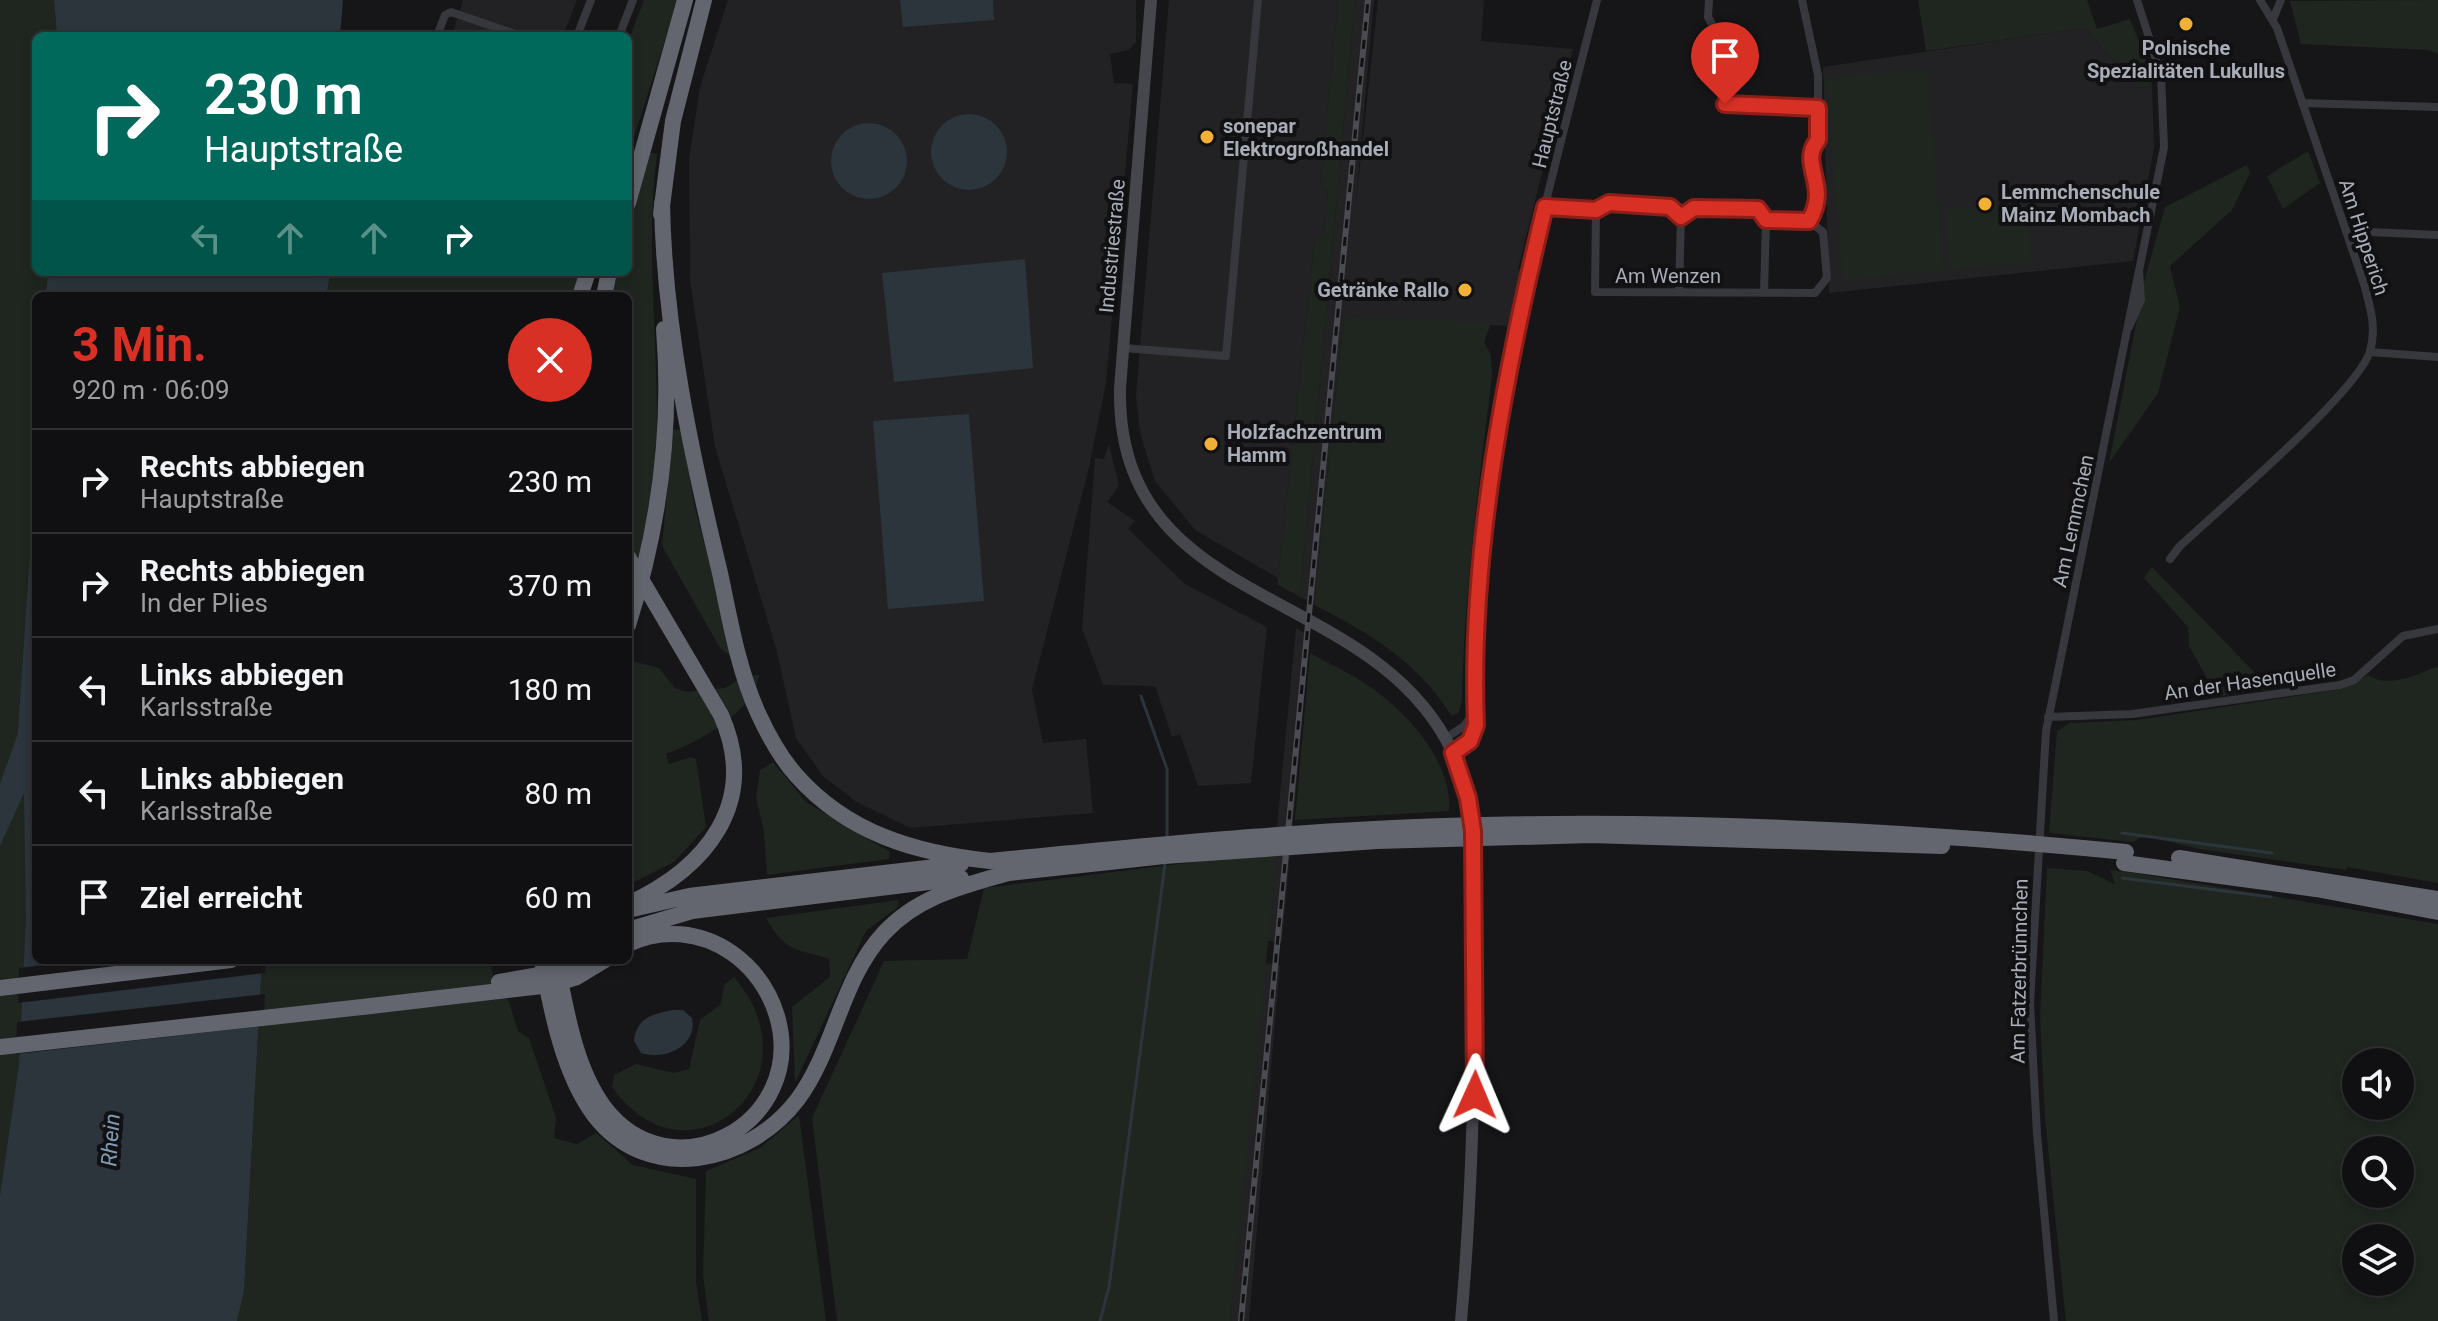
<!DOCTYPE html>
<html lang="de">
<meta charset="utf-8">
<style>
:root{--surface:#101012;--page:#19191b;--text:#f1f3f6;--muted:#9c9d9f;--line:#303032;--accent:#d93025}
body{margin:0;font-family:Roboto,sans-serif;background:var(--page);color:var(--text);height:100vh;display:flex;flex-direction:column;font-size:30px;white-space:nowrap}
*{box-sizing:border-box;margin:0}
p{font-size:26px;color:var(--muted)}
.icon{flex:none;width:44px;height:44px;fill:none;stroke:currentColor;stroke-width:2;stroke-linecap:round;stroke-linejoin:round}
.map{position:relative;flex:1;overflow:hidden}
.sheet{position:absolute;left:32px;top:292px;width:600px;height:672px;display:flex;flex-direction:column;background:var(--surface);border-radius:12px;box-shadow:0 4px 12px #0003,0 0 0 2px var(--line)}
.sheet>*{flex:none}
.guide{position:absolute;left:32px;top:32px;width:600px;height:244px;border-radius:12px;box-shadow:0 4px 12px #0003,0 0 0 2px var(--line);background:#00695c;color:#fff;overflow:hidden}
.tools{position:absolute;left:2342px;top:1048px;display:grid;gap:16px}
.tools a{display:grid;place-items:center;width:72px;height:72px;border-radius:50%;background:var(--surface);box-shadow:0 4px 12px #0003,0 0 0 2px var(--line);font-size:40px}
.pin{position:absolute;display:grid;place-items:center;width:68px;height:68px;color:#fff;margin:-82px -34px;border-radius:50% 50% 50% 0;rotate:-45deg;box-shadow:0 0 8px #0007}
.pin .icon{rotate:45deg}
.me{position:absolute;width:88px;margin:-44px;rotate:1deg;stroke-linejoin:round;filter:drop-shadow(0 0 6px #0008)}
.turn{display:flex;align-items:center;gap:28px;height:168px;padding:0 40px;font-size:36px}
.turn .icon{width:104px;height:104px;stroke-width:2.5}
.turn b{display:block;font-size:56px;line-height:68px}
.lanes{display:flex;align-items:center;height:76px;padding:0 40px;background:#0003;justify-content:center;gap:40px;direction:ltr}
.lanes .off{opacity:.35}
.round{display:grid;place-items:center;flex:none;width:84px;height:84px;border-radius:42px;background:var(--page)}
.headline{display:flex;align-items:center;justify-content:space-between;height:136px;padding:0 40px}
h1{font-size:48px;font-weight:700;line-height:60px;color:var(--accent)}
ul{padding:0;list-style:none}
li{display:flex;align-items:center;gap:24px;height:104px;padding:0 40px;border-top:2px solid var(--line)}
li div{flex:1}
li b{display:block;font-size:30px}
li em{font-style:normal}
.map>svg:first-child{display:block}
.built{fill:#222225}
.green{fill:#1e261f;fill-rule:evenodd}
.water{fill:#2c353c}
.pier{fill:#161618}
.lines{fill:none;stroke-linecap:round;stroke-linejoin:round}
.stream{stroke:#2c353c;stroke-width:3}
.minor{stroke:#37383d;stroke-width:8}
.secondary{stroke:#45474d;stroke-width:12}
.motorway{stroke:#63666e;stroke-width:16}
.rail-casing{stroke:#4a4c52;stroke-width:6}
.rail{stroke:#111113;stroke-width:3;stroke-dasharray:9;stroke-linecap:butt}
.motorway-bridge{stroke:#63666e;stroke-width:16}
.route-casing{stroke:#8d1f18;stroke-width:20}
.route{stroke:#d93025;stroke-width:14}
.poi-dot{fill:#f2b134;stroke:#111113;stroke-width:3}
.labels{text-anchor:middle;stroke-width:8;stroke-linejoin:round;paint-order:stroke}
.poi-label{font-size:20px;font-weight:bold;fill:#a8adb8;stroke:#111113;text-anchor:start}
.street-label{font-size:20px;fill:#a8adb8;stroke:#111113}
.water-label{font-size:22px;font-style:italic;fill:#7f9bb3;stroke:#111113}
</style>
<div class="map">
<svg width="2438" height="1321" viewBox="0 0 2438 1321">
<rect width="100%" height="100%" fill="#161618"/>
<path class="built" d="M 463,0 L 577,0 L 563,36 L 452,36 Z
M 728,0 L 1136,0 L 1136,42 L 1129,50 L 1110,54 L 1114,83 L 1133,84 L 1106,383 L 1089,467 L 1032,690 L 1043,743 L 1086,739 L 1093,813 L 910,828 L 855,801 L 823,776 L 796,738 L 776,648 L 715,447 L 690,280 L 689,159 L 700,87 Z
M 1169,0 L 1338,0 L 1320,187 L 1328,191 L 1324,237 L 1315,238 L 1278,578 L 1195,530 L 1155,481 L 1140,433 L 1136,396 Z
M 1355,0 L 1374,0 L 1355,210 L 1378,0 L 1484,0 L 1481,41 L 1573,49 L 1518,269 L 1522,270 L 1509,326 L 1344,316 L 1314,605 L 1300,597 Z
M 2085,28 L 2137,88 L 2152,86 L 2154,148 L 2133,261 L 1829,293 L 1823,67 Z
M 1109,444 L 1119,486 L 1107,502 L 1135,521 L 1128,529 L 1185,584 L 1267,627 L 1251,783 L 1198,786 L 1180,734 L 1172,737 L 1155,686 L 1103,685 L 1082,629 L 1095,458 L 1104,459 Z
M 1296,628 L 1310,636 L 1282,942 L 1266,941 Z
M 1264,963 L 1280,965 L 1249,1321 L 1230,1321 Z"/>
<path class="green" d="M 0,0 L 54,0 L 57,36 L 36,36 L 36,272 L 48,272 L 46,296 L 36,296 L 36,459 L 27,597 L 36,632 L 36,960 L 0,1321 Z
M 644,0 L 678,0 L 628,156 L 628,42 Z
M 1338,0 L 1355,0 L 1300,597 L 1278,585 L 1278,578 L 1315,238 L 1324,236 L 1328,191 L 1320,187 Z
M 1918,0 L 2087,0 L 2097,29 L 2130,19 L 2147,62 L 2152,86 L 2137,88 L 2085,28 L 1926,51 Z
M 2438,0 L 2438,54 L 2429,50 L 2301,44 L 2290,1 Z
M 1927,69 L 1944,271 L 1843,280 L 1825,78 Z
M 2308,151 L 2320,183 L 2283,209 L 2267,176 Z
M 649,152 L 657,154 C 644,256 661,357 656,460 C 654,508 640,558 628,604 L 628,296 L 611,296 L 618,272 L 628,272 L 628,234 Z
M 2247,165 L 2250,173 L 2232,210 L 2170,266 L 2180,307 L 2158,393 L 2109,463 L 2145,278 L 2165,207 Z
M 2026,203 L 2031,263 L 1950,270 L 1944,210 Z
M 331,272 L 567,274 L 585,272 L 576,296 L 326,296 Z
M 1344,316 L 1491,323 L 1484,342 L 1491,355 L 1492,375 C 1479,484 1464,591 1462,701 L 1458,714 L 1451,715 C 1418,662 1368,632 1314,605 Z
M 681,429 L 695,508 L 735,660 L 720,648 L 662,546 L 673,430 Z
M 2152,567 L 2263,681 L 2269,689 L 2199,699 L 2209,682 L 2189,646 L 2188,627 L 2144,578 Z
M 1310,653 C 1329,664 1351,673 1369,686 C 1407,712 1453,762 1449,811 L 1295,820 Z
M 628,660 L 659,668 L 675,688 L 687,692 L 725,688 L 745,676 L 759,675 C 753,714 698,742 666,754 L 669,764 L 691,757 L 696,759 L 706,827 L 674,862 L 628,885 Z
M 2435,667 L 2438,668 L 2438,883 L 2347,867 L 2346,870 L 2199,849 L 2144,836 L 2133,842 L 2049,833 L 2057,731 L 2070,723 L 2137,720 L 2342,689 L 2368,675 C 2386,688 2416,676 2435,667 Z
M 773,762 L 806,802 L 890,852 L 889,859 L 767,875 L 764,831 L 756,798 L 760,770 Z
M 1277,852 L 1230,1321 L 837,1321 L 812,1118 L 884,961 L 967,959 L 984,888 Z
M 2047,868 L 2087,871 L 2115,884 L 2110,870 L 2135,873 L 2438,924 L 2438,1321 L 2066,1321 L 2045,1119 L 2040,1018 ZM 2400,1062 L 2400,1106 L 2356,1106 L 2356,1062 ZM 2356,1150 L 2400,1150 L 2400,1194 L 2356,1194 ZM 2356,1238 L 2400,1238 L 2400,1282 L 2356,1282 Z
M 898,900 L 899,906 L 866,931 L 795,1083 L 792,1007 L 830,977 L 829,959 C 795,948 785,952 766,918 Z
M 262,960 L 491,960 L 493,976 L 509,1002 L 518,1031 L 529,1038 L 556,1118 L 554,1138 L 577,1144 L 596,1133 L 633,1165 L 696,1179 L 696,1281 L 702,1321 L 237,1321 L 244,1292 Z
M 734,977 C 822,1079 689,1195 612,1087 L 614,1075 L 636,1064 L 674,1073 L 689,1069 L 700,1020 L 721,1004 L 724,985 Z
M 799,1115 L 826,1321 L 709,1321 L 703,1275 L 706,1171 L 760,1148 Z"/>
<path class="water" d="M 54,0 L 343,0 L 340,36 L 57,36 Z
M 900,0 L 993,0 L 994,20 L 903,27 Z
M931 152a38 38 0 1 1 76 0a38 38 0 1 1-76 0Z
M831 161a38 38 0 1 1 76 0a38 38 0 1 1-76 0Z
M 1025,259 L 1033,368 L 894,382 L 882,273 Z
M 48,272 L 331,272 L 326,296 L 46,296 Z
M 969,414 L 984,601 L 888,609 L 873,421 Z
M 36,459 L 36,960 L 262,960 L 244,1292 L 237,1321 L 0,1321 L 0,1196 L 19,1065 L 26,917 L 24,793 L 0,846 L 0,784 L 18,733 Z
M 674,1010 L 683,1010 L 692,1018 C 698,1046 664,1061 641,1053 L 634,1041 C 636,1018 654,1013 674,1010 Z"/>
<path class="pier" d="M 87,960 L 266,960 L 265,973 L 18,1003 L 19,968 Z
M 265,994 L 263,1026 L 16,1054 L 17,1022 Z"/>
<g class="lines">
<path class="stream" d="M 1141,696 L 1167,769 L 1167,840
M 2122,833 L 2272,853
M 2122,878 L 2271,897
M 1100,1321 L 1109,1287 L 1165,864"/>
<path class="minor" d="M 1709,0 L 1708,17 L 1714,28
M 2273,19 L 2281,0
M 437,36 L 445,15 L 451,12 L 521,36
M 577,36 L 591,0
M 619,36 L 633,0
M 2302,103 L 2438,107
M 1725,104 L 1818,108
M 1545,207 L 1596,210 L 1609,203 L 1670,207 L 1681,217 L 1694,208 L 1758,209 L 1766,220 L 1809,221
M 1596,210 L 1595,292 L 1815,293 L 1827,278 L 1823,232 L 1809,221 C 1825,195 1811,175 1812,147 L 1818,140 L 1818,75 L 1802,0
M 2347,231 L 2438,235
M 1679,292 L 1681,217
M 1764,293 L 1766,220
M 2129,327 L 2141,300 L 2139,271
M 1123,348 L 1226,356 L 1258,0
M 2370,352 L 2438,357
M 2170,559 L 2179,547 C 2217,511 2358,392 2370,351 C 2377,328 2370,306 2364,284 L 2277,28 L 2260,0
M 2048,717 L 2132,714 L 2340,685 L 2354,680 L 2403,636 L 2438,629
M 1446,738 L 1464,726 L 1474,712
M 1453,753 L 1470,741 L 1476,725 C 1468,479 1537,236 1597,0
M 2054,1321 L 2037,1134 L 2030,1003 L 2046,731 L 2164,147 L 2161,75 L 2137,0"/>
<path class="secondary" d="M 1151,0 L 1120,388 C 1116,614 1371,581 1452,751 C 1482,813 1474,886 1475,953 C 1475,1076 1472,1198 1461,1321"/>
<path class="motorway" d="M 628,203 L 685,0
M 662,203 C 664,326 691,453 720,573 C 730,620 738,669 758,713 C 768,735 780,757 796,775 C 847,833 915,853 990,861
M 661,214 L 673,121 L 704,0
M 580,296 L 588,272
M 604,296 L 609,272
M 628,625 C 659,529 672,429 664,329
M 2179,858 L 2438,899
M 2124,863 L 2316,889 L 2438,912
M 1000,874 L 1164,856
M 628,910 L 689,896 L 961,864
M 628,930 L 692,911 L 961,878
M 542,960 C 551,1010 563,1073 594,1115 C 648,1186 749,1164 798,1099 C 835,1049 841,979 884,933 C 918,896 963,886 1008,873
M 558,970 C 567,1015 576,1069 604,1107 C 672,1197 808,1123 777,1016 C 769,990 753,968 732,953 C 700,931 662,928 628,944
M 0,988 L 231,960
M 0,1047 L 371,1006"/>
<defs>
<path id="rail" d="M 1241,1321 L 1368,0"/>
</defs>
<use href="#rail" class="rail-casing"/>
<use href="#rail" class="rail"/>
<path class="motorway-bridge" d="M 628,557 L 721,715 C 760,803 706,868 628,904
M 1164,856 L 1377,841 L 1591,835 L 1942,846
M 990,861 C 1155,845 1320,828 1485,825 C 1700,820 1912,831 2126,852
M 499,982 L 539,975 L 576,960
M 371,1006 L 551,985 L 577,977 L 605,960"/>
</g>
<g class="lines">
<defs>
<path id="route" d="M 1475,1095 L 1473,831 L 1468,798 L 1453,753 L 1470,741 L 1476,725 C 1469,555 1505,371 1545,207 L 1596,210 L 1609,203 L 1670,207 L 1681,217 L 1694,208 L 1758,209 L 1766,220 L 1809,221 C 1831,185 1798,164 1818,140 L 1818,108 L 1725,104"/>
</defs>
<use href="#route" class="route-casing"/>
<use href="#route" class="route"/>
</g>
<g class="poi-dot">
<circle cx="2186" cy="24" r="8"/>
<circle cx="1207" cy="137" r="8"/>
<circle cx="1985" cy="204" r="8"/>
<circle cx="1465" cy="290" r="8"/>
<circle cx="1211" cy="444" r="8"/>
</g>
<g class="labels">
<g class="poi-label">
<text x="2186" y="55" text-anchor="middle">Polnische<tspan x="2186" dy="23">Spezialitäten Lukullus</tspan></text>
<text x="1223" y="133">sonepar<tspan x="1223" dy="23">Elektrogroßhandel</tspan></text>
<text x="2001" y="199">Lemmchenschule<tspan x="2001" dy="23">Mainz Mombach</tspan></text>
<text x="1449" y="297" text-anchor="end">Getränke Rallo</text>
<text x="1227" y="439">Holzfachzentrum<tspan x="1227" dy="23">Hamm</tspan></text>
</g>
<g class="street-label">
<text transform="translate(1552 114) rotate(-76)" y="7">Hauptstraße</text>
<text transform="translate(2364 237) rotate(72)" y="7">Am Hipperich</text>
<text transform="translate(1112 246) rotate(-85)" y="7">Industriestraße</text>
<text x="1668" y="283">Am Wenzen</text>
<text transform="translate(2073 521) rotate(-78)" y="7">Am Lemmchen</text>
<text transform="translate(2250 681) rotate(-8)" y="7">An der Hasenquelle</text>
<text transform="translate(2019 971) rotate(-89)" y="7">Am Fatzerbrünnchen</text>
</g>
<g class="water-label">
<text transform="translate(110 1140) rotate(-86)" y="8">Rhein</text>
</g>
</g>
</svg>
<div class="tools">
<a><svg class="icon" aria-label="sound" viewBox="0 0 24 24"><path d="M4 9h4l5-4v14l-5-4H4zM17 9q2 3 0 6"/></svg></a>
<a><svg class="icon" aria-label="search" viewBox="0 0 24 24"><circle cx="10" cy="10" r="6"/><path d="M15 15l6 6"/></svg></a>
<a><svg class="icon" aria-label="layers" viewBox="0 0 24 24"><path d="M12 4l9 5-9 5-9-5zM3 14l9 5 9-5"/></svg></a>
</div>
<div class="pin" style="left:1725px;top:104px;background:#d93025"><svg class="icon" aria-label="arrive" viewBox="0 0 24 24"><path d="M6 21V4h12l-3 4 3 4H6"/></svg></div>
<svg class="me" style="left:1475px;top:1095px" viewBox="-20 -20 40 40"><path d="M0-17L14 15 0 8-14 15z" fill="#d93025" stroke="#fff" stroke-width="4"/></svg>
<div class="guide">
<div class="turn"><svg class="icon" aria-label="right" viewBox="0 0 24 24"><path d="M7 20v-9h11M14 6l5 5-5 5"/></svg><div><b>230 m</b>Hauptstraße</div></div>
<div class="lanes"><svg class="icon off" aria-label="left" viewBox="0 0 24 24"><path d="M17 20v-9H6M10 6l-5 5 5 5"/></svg><svg class="icon off" aria-label="ahead" viewBox="0 0 24 24"><path d="M12 20V5M6 11l6-6 6 6"/></svg><svg class="icon off" aria-label="ahead" viewBox="0 0 24 24"><path d="M12 20V5M6 11l6-6 6 6"/></svg><svg class="icon" aria-label="right" viewBox="0 0 24 24"><path d="M7 20v-9h11M14 6l5 5-5 5"/></svg></div>
</div>
<section class="sheet">
<div class="headline"><div><h1>3 Min.</h1><p>920 m · 06:09</p></div><a class="round" style="background:#d93025;color:#fff"><svg class="icon" aria-label="close" viewBox="0 0 24 24"><path d="M6 6l12 12M18 6L6 18"/></svg></a></div>
<ul>
<li><svg class="icon" aria-label="right" viewBox="0 0 24 24"><path d="M7 20v-9h11M14 6l5 5-5 5"/></svg><div><b>Rechts abbiegen</b><p>Hauptstraße</p></div><em>230 m</em></li>
<li><svg class="icon" aria-label="right" viewBox="0 0 24 24"><path d="M7 20v-9h11M14 6l5 5-5 5"/></svg><div><b>Rechts abbiegen</b><p>In der Plies</p></div><em>370 m</em></li>
<li><svg class="icon" aria-label="left" viewBox="0 0 24 24"><path d="M17 20v-9H6M10 6l-5 5 5 5"/></svg><div><b>Links abbiegen</b><p>Karlsstraße</p></div><em>180 m</em></li>
<li><svg class="icon" aria-label="left" viewBox="0 0 24 24"><path d="M17 20v-9H6M10 6l-5 5 5 5"/></svg><div><b>Links abbiegen</b><p>Karlsstraße</p></div><em>80 m</em></li>
<li><svg class="icon" aria-label="arrive" viewBox="0 0 24 24"><path d="M6 21V4h12l-3 4 3 4H6"/></svg><div><b>Ziel erreicht</b></div><em>60 m</em></li>
</ul>
</section>
</div>
